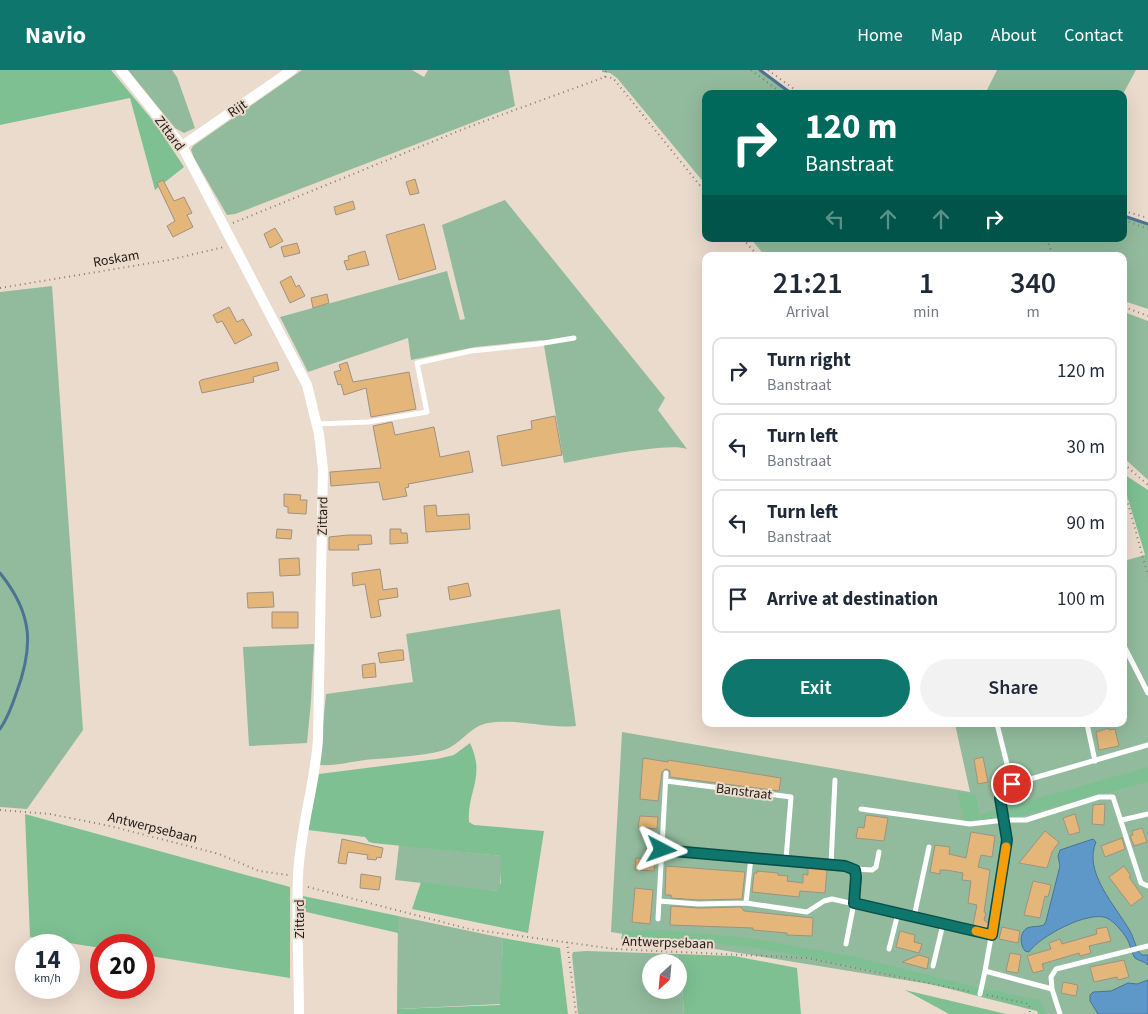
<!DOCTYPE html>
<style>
:root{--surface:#fff;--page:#f2f2f3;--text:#1f2937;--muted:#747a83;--line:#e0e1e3;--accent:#0f766e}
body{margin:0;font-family:"Source Sans 3",sans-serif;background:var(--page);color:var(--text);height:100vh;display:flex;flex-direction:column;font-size:19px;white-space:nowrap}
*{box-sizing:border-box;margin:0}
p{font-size:16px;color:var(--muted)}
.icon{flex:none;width:28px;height:28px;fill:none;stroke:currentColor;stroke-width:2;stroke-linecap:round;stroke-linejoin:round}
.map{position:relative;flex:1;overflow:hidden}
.panel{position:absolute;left:702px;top:182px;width:425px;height:475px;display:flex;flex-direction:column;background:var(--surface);border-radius:10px;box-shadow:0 5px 20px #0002}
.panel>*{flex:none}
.hud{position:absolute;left:702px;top:20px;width:425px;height:152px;border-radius:10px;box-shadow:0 5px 20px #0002;background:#00695c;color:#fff;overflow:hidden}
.needle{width:32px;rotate:206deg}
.tools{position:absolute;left:642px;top:884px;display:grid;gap:10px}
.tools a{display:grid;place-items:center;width:45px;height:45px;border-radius:50%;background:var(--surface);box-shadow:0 5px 20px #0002;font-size:25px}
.speed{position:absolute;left:15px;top:864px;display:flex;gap:10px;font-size:25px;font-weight:700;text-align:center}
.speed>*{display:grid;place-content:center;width:65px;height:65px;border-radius:50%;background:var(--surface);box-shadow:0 5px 20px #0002;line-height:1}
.speed small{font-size:12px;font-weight:400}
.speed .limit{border:8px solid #d22;background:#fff;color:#111}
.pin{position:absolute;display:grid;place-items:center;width:42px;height:42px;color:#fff;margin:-21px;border:2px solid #fff;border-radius:50%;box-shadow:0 1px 5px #0007}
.me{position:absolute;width:55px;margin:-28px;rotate:94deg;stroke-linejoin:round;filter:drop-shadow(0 0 4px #0008)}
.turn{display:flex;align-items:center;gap:18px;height:105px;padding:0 20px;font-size:22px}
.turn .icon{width:65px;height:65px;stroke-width:2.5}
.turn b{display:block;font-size:35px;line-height:42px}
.lanes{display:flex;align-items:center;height:48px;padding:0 20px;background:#0003;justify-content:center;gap:25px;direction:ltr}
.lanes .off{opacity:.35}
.eta{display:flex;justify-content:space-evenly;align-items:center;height:85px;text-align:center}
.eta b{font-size:30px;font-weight:600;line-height:35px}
.button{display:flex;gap:10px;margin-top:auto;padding:10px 20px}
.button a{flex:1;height:58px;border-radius:30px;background:var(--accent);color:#fff;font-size:20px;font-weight:600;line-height:58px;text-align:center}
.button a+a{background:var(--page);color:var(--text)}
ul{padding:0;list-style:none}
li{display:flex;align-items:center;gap:15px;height:68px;margin:0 10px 8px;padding:0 10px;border:2px solid var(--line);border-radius:10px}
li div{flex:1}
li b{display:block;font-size:19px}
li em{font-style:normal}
header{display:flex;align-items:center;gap:30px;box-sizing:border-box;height:70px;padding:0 25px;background:var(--accent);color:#fff}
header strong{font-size:24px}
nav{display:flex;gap:28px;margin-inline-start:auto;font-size:18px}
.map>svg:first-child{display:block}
.green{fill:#92bb9d;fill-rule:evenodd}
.forest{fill:#7ec092}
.water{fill:#5e98c9;stroke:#4c7394}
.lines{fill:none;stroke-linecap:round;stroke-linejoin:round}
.stream{stroke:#4c7394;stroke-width:3}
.building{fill:#e4b679;stroke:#9e9283}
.path{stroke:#887d74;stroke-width:2;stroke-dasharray:1 4;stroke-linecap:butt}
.service{stroke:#fff;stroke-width:5}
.minor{stroke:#fff;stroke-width:10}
.route-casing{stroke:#0a4d48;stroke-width:12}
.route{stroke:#0f766e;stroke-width:9}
.slow{stroke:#f59e0b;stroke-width:9}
.labels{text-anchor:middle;stroke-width:4;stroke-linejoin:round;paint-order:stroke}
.street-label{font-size:14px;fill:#231d18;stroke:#ebdbcd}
</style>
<header>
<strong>Navio</strong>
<nav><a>Home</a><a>Map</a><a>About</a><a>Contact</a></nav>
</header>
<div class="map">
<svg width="1148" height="944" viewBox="0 0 1148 944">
<rect width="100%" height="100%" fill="#ebdbcd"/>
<path class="green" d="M 128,0 L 172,0 L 177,7 L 195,58 L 184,63 L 175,58 Z
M 302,0 L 412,0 L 424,7 L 428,0 L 509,0 L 515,36 L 251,138 L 235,144 L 227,145 L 194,88 L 191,80 L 193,76 Z
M 602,0 L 759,0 L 792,24 L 706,24 L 706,115 L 617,8 L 610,3 L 602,2 Z
M 997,0 L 1136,0 L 1123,24 L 985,24 Z
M 505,130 L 665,328 L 658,340 L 687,379 C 669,372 587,389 564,393 L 543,270 L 475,277 L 411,290 L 408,268 L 308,302 L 280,247 L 447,201 L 460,250 L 465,249 L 442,155 Z
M 1124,147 L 1148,155 L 1148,239 L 1124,231 L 1124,186 L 765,186 L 751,169 L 1124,169 Z
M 52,216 L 83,660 L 27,739 L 0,737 L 0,222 Z
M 1124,242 L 1148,251 L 1148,410 L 1124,388 Z
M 1148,484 L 1148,944 L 1040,944 L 1034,931 L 611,862 L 622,662 L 970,722 L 955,654 L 1124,654 L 1124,491 Z
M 560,539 L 576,656 C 547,659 517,648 488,653 C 471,656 463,671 449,678 C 433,686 385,688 365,690 C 350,692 334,696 319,695 L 326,624 L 413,612 L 406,564 Z
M 314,574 L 311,631 L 307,673 L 249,676 L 243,577 Z
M 399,775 L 502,786 L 500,819 L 497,821 L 484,820 L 395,810 Z
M 398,846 L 503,868 L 501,934 L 397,939 Z
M 586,881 L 677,884 L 681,898 L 684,944 L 578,944 L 572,885 L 573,882 ZM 651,892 L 679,892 L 679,920 L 651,920 Z"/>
<path class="forest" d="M 0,0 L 111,0 L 155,53 L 184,97 L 155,120 L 130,28 L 0,55 Z
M 1125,405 L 1148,420 L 1148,494 L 1124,416 Z
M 470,673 C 486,707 467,721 469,752 L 474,755 L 544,761 L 528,863 L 412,839 L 421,812 L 497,821 L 501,813 L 501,786 L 373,773 L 369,772 L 365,767 L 308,760 L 319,704 L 437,689 L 454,685 Z
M 1148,697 L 1148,712 L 1016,747 L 964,751 L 957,722 L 976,725 L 979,745 Z
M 25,744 L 290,817 L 290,908 L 144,885 L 144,875 L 101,875 L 101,878 L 30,867 Z
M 303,826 L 398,846 L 398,863 L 302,841 Z
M 660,860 L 749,868 L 856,887 L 975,917 L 1040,930 L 1046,944 L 1038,944 L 1037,941 C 900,907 763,867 621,869 L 623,861 Z
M 503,868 L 560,878 L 568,944 L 397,944 L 397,939 L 500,935 Z
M 677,884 L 734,886 L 797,898 L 801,944 L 684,944 L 681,898 Z
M 905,920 L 1006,944 L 949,944 Z"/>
<path class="water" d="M 1093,769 L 1096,772 C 1083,802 1115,835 1130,861 C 1134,868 1136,880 1142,885 L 1148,885 L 1148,895 C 1144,891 1139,891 1135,888 C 1132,884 1131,878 1129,873 C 1126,865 1115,852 1107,848 C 1088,840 1039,867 1029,882 L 1025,881 C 1020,875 1019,863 1027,858 C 1032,856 1039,857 1044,855 L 1046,851 L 1060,796 L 1058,786 L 1060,780 Z
M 1148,910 L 1148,944 L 1098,944 L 1090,931 L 1090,925 L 1093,922 L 1111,921 L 1128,913 L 1137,914 Z"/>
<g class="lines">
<path class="stream" d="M 760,0 L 792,24
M 1124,146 L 1148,154
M 0,503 C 33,544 34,576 16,624 C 12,636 7,649 0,659"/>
</g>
<path class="building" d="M 415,109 L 419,123 L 410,125 L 406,112 Z
M 163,110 L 174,131 L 184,127 L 192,143 L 187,145 L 193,157 L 173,167 L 167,156 L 175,151 L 157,113 Z
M 353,131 L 355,139 L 336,145 L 334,137 Z
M 424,154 L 436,199 L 399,210 L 386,165 Z
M 275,158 L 283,171 L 270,178 L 264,164 Z
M 297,173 L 300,183 L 284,187 L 281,177 Z
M 365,181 L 369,195 L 347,200 L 344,191 L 349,190 L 348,186 Z
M 291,206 L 296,217 L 299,215 L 305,226 L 290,233 L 280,212 Z
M 327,224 L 329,233 L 313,238 L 311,228 Z
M 229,237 L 237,252 L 243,249 L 252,265 L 235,274 L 222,251 L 217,253 L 213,245 Z
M 277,292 L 279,300 L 253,307 L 254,312 L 202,323 L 199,312 L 201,310 Z
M 347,292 L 353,312 L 409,302 L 416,339 L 371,347 L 366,318 L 344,325 L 341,314 L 338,315 L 334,302 L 341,300 L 339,295 Z
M 555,346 L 562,385 L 502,396 L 497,366 L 532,359 L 531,351 Z
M 392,352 L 395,365 L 434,357 L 440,387 L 469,381 L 473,402 L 408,414 L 409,417 L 405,418 L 407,426 L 383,430 L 379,412 L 331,416 L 330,402 L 381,398 L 373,356 Z
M 284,424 L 301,425 L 300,430 L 307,430 L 306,444 L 288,443 L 288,437 L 284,436 Z
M 436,435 L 437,446 L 469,444 L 470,459 L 426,462 L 424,436 Z
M 277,459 L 292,460 L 291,469 L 276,468 Z
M 390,459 L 401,459 L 401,463 L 407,463 L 408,473 L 390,474 Z
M 348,465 L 371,465 L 372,474 L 358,475 L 359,480 L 329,480 L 329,467 Z
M 299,488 L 300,505 L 280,506 L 279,489 Z
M 380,499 L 383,520 L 397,518 L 398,527 L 378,530 L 381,546 L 371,548 L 365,514 L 353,516 L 352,503 Z
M 468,513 L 471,526 L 450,530 L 448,517 Z
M 273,522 L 274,537 L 248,538 L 247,523 Z
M 272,542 L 298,542 L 298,558 L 272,558 Z
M 397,580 L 403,580 L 404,590 L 380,593 L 378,583 Z
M 375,593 L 376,607 L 363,608 L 362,595 Z
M 1109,658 L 1109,660 L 1115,659 L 1119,676 L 1099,680 L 1096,662 Z
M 983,687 L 988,712 L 978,714 L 974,689 Z
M 643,688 L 668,692 L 668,690 L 781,708 L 779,721 L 670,707 L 670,701 L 666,699 L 662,702 L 658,731 L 640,729 Z
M 1105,734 L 1104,755 L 1092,754 L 1093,735 Z
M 1075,744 L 1080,762 L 1069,765 L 1063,748 Z
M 866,745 L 888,748 L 884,771 L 856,768 L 858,757 L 864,758 Z
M 640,746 L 658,747 L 657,759 L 638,757 Z
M 1142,758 L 1147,772 L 1134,776 L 1130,766 L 1133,765 L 1132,761 Z
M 1045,761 L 1059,772 L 1052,782 L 1047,798 L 1019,793 Z
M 971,762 L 995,766 L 992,787 L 981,785 L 978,797 L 990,800 L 984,842 L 986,843 L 984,850 L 989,854 L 988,859 L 973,855 L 977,835 L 968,833 L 971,811 L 962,810 L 963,803 L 946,800 L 940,800 L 940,804 L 930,802 L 935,775 L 950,777 L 949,784 L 966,788 Z
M 1122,768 L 1125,779 L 1105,787 L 1101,776 Z
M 342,769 L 383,778 L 381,788 L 377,787 L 376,790 L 367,789 L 368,785 L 348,782 L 346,794 L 338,793 Z
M 636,788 L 655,790 L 654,801 L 635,800 Z
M 666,796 L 745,802 L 742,829 L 698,830 L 671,828 L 671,825 L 665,825 Z
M 1124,796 L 1131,806 L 1129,807 L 1143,827 L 1131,836 L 1109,807 Z
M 808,797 L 827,799 L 825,823 L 800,821 L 799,827 L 752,822 L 754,803 L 757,803 L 757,801 L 778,803 L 778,805 L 788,806 L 787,811 L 803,813 L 803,804 L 808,805 Z
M 361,804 L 381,807 L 379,820 L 360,818 Z
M 1033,811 L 1051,815 L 1048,827 L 1045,826 L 1040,848 L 1024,845 Z
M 635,818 L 653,820 L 650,854 L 632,852 Z
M 671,836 L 698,838 L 741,837 L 744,841 L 813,848 L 812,866 L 787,865 L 787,863 L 753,860 L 753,858 L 670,855 Z
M 1002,857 L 1020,861 L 1018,873 L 999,869 Z
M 1107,857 L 1111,871 L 1089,876 L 1091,883 L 1080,886 L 1079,883 L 1042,894 L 1044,900 L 1033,903 L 1027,886 L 1051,879 L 1049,873 L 1060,869 L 1062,874 L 1097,864 L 1096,859 Z
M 900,861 L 915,865 L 914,872 L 922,874 L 919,883 L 896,877 Z
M 1010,883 L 1021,885 L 1018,903 L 1006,901 Z
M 919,885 L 929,888 L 927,899 L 902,892 Z
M 1124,890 L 1129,907 L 1118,910 L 1117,907 L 1094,912 L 1090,897 Z
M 1063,912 L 1078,915 L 1076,926 L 1061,923 Z"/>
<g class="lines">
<path class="path" d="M 751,0 L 783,24
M 768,0 L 801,24
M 605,7 L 606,0
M 1124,141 L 1148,148
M 1124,150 L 1148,159
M 233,153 L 471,56 L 605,7 L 613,8 L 706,123
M 743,169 L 758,186
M 1047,169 L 1053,186
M 0,218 L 169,190 L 224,177
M 1124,237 L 1148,246
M 1124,394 L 1148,415
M 1124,419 L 1148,506
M 0,740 L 50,744 L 110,756 L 219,784 L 259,801 L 288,805
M 308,817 L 469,859 L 615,879 L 807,888 L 972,922
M 567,872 L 576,944
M 987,925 L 1029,934 L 1030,944"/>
<path class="service" d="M 317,354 L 368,352 L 427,342 L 417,293 L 471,281 L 538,274 L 574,268
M 1124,576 L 1148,623
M 997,654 L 1012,714
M 1087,654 L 1095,691
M 666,711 L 791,727 L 786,789
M 861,739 L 970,754 L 1005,750 L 1026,750 L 1099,727 L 1113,727 L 1141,813 L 1148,816
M 1122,750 L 1148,744
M 662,780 L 831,794 L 855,799 L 854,833 L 846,874
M 831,794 L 835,710
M 855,799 L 872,800 L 876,797 L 879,782
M 659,831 L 698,834 L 746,833 L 807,842 L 824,831 L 832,829 L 992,865
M 746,833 L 751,787
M 914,847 L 929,777
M 658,849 L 666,703
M 889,879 L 898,843
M 933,896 L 943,854
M 1052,919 L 985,901 L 1005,788 L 1007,770 L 1000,728 L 1006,716 L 1148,675
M 980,924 L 985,901
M 1060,944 L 1052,919 L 1051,907 L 1056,899 L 1148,876"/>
<path class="minor" d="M 121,0 L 182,76 L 307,315 L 319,364 L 323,399 L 318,669 C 315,715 300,759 298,806 C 296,851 299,898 299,944
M 182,76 L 292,0"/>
</g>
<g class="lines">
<defs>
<path id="route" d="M 662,780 L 845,796 L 855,800 L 856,807 L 854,833 L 992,865 L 1007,770 L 1000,728 L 1006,716 L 1012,714"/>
</defs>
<use href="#route" class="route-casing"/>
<use href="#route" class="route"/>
<path class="slow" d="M 976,861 L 992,865 L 1006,777"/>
</g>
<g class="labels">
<g class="street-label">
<text transform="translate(237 38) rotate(-35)" y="5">Rijt</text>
<text transform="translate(170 63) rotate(53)" y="5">Zittard</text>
<text transform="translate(116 188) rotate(-10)" y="5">Roskam</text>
<text transform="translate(322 446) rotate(-89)" y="5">Zittard</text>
<text transform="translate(744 721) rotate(7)" y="5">Banstraat</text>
<text transform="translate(153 757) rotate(14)" y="5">Antwerpsebaan</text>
<text transform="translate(299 849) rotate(-90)" y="5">Zittard</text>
<text transform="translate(668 872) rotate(2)" y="5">Antwerpsebaan</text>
</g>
</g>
</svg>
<div class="tools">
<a><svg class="needle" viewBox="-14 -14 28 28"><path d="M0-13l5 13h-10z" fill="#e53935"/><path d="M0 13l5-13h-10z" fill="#747a83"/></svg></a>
</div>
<div class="speed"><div>14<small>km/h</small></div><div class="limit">20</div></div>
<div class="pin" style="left:1012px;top:714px;background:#d93025"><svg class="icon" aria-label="arrive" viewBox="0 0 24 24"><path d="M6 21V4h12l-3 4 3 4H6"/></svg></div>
<svg class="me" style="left:662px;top:780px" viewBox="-20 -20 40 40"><path d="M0-17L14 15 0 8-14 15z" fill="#0f766e" stroke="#fff" stroke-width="4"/></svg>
<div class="hud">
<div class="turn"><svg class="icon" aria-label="right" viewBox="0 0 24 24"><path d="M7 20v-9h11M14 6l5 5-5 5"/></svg><div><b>120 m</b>Banstraat</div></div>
<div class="lanes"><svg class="icon off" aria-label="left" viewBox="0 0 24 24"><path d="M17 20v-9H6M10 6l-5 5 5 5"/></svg><svg class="icon off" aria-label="ahead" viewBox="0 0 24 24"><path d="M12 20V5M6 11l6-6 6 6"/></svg><svg class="icon off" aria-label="ahead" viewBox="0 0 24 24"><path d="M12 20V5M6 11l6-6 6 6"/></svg><svg class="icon" aria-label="right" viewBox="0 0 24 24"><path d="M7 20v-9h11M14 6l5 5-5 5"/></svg></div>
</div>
<section class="panel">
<div class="eta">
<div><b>21:21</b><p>Arrival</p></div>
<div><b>1</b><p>min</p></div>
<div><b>340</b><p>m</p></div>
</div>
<ul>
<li><svg class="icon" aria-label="right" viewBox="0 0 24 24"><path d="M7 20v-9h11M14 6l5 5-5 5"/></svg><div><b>Turn right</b><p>Banstraat</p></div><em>120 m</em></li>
<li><svg class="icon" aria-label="left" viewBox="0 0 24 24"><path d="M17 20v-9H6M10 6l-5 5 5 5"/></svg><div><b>Turn left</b><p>Banstraat</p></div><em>30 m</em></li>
<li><svg class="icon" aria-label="left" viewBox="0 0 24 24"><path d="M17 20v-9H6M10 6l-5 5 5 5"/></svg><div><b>Turn left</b><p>Banstraat</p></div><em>90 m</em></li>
<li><svg class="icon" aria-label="arrive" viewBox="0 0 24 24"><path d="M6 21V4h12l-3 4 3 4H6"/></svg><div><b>Arrive at destination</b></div><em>100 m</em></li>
</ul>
<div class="button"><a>Exit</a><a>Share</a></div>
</section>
</div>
